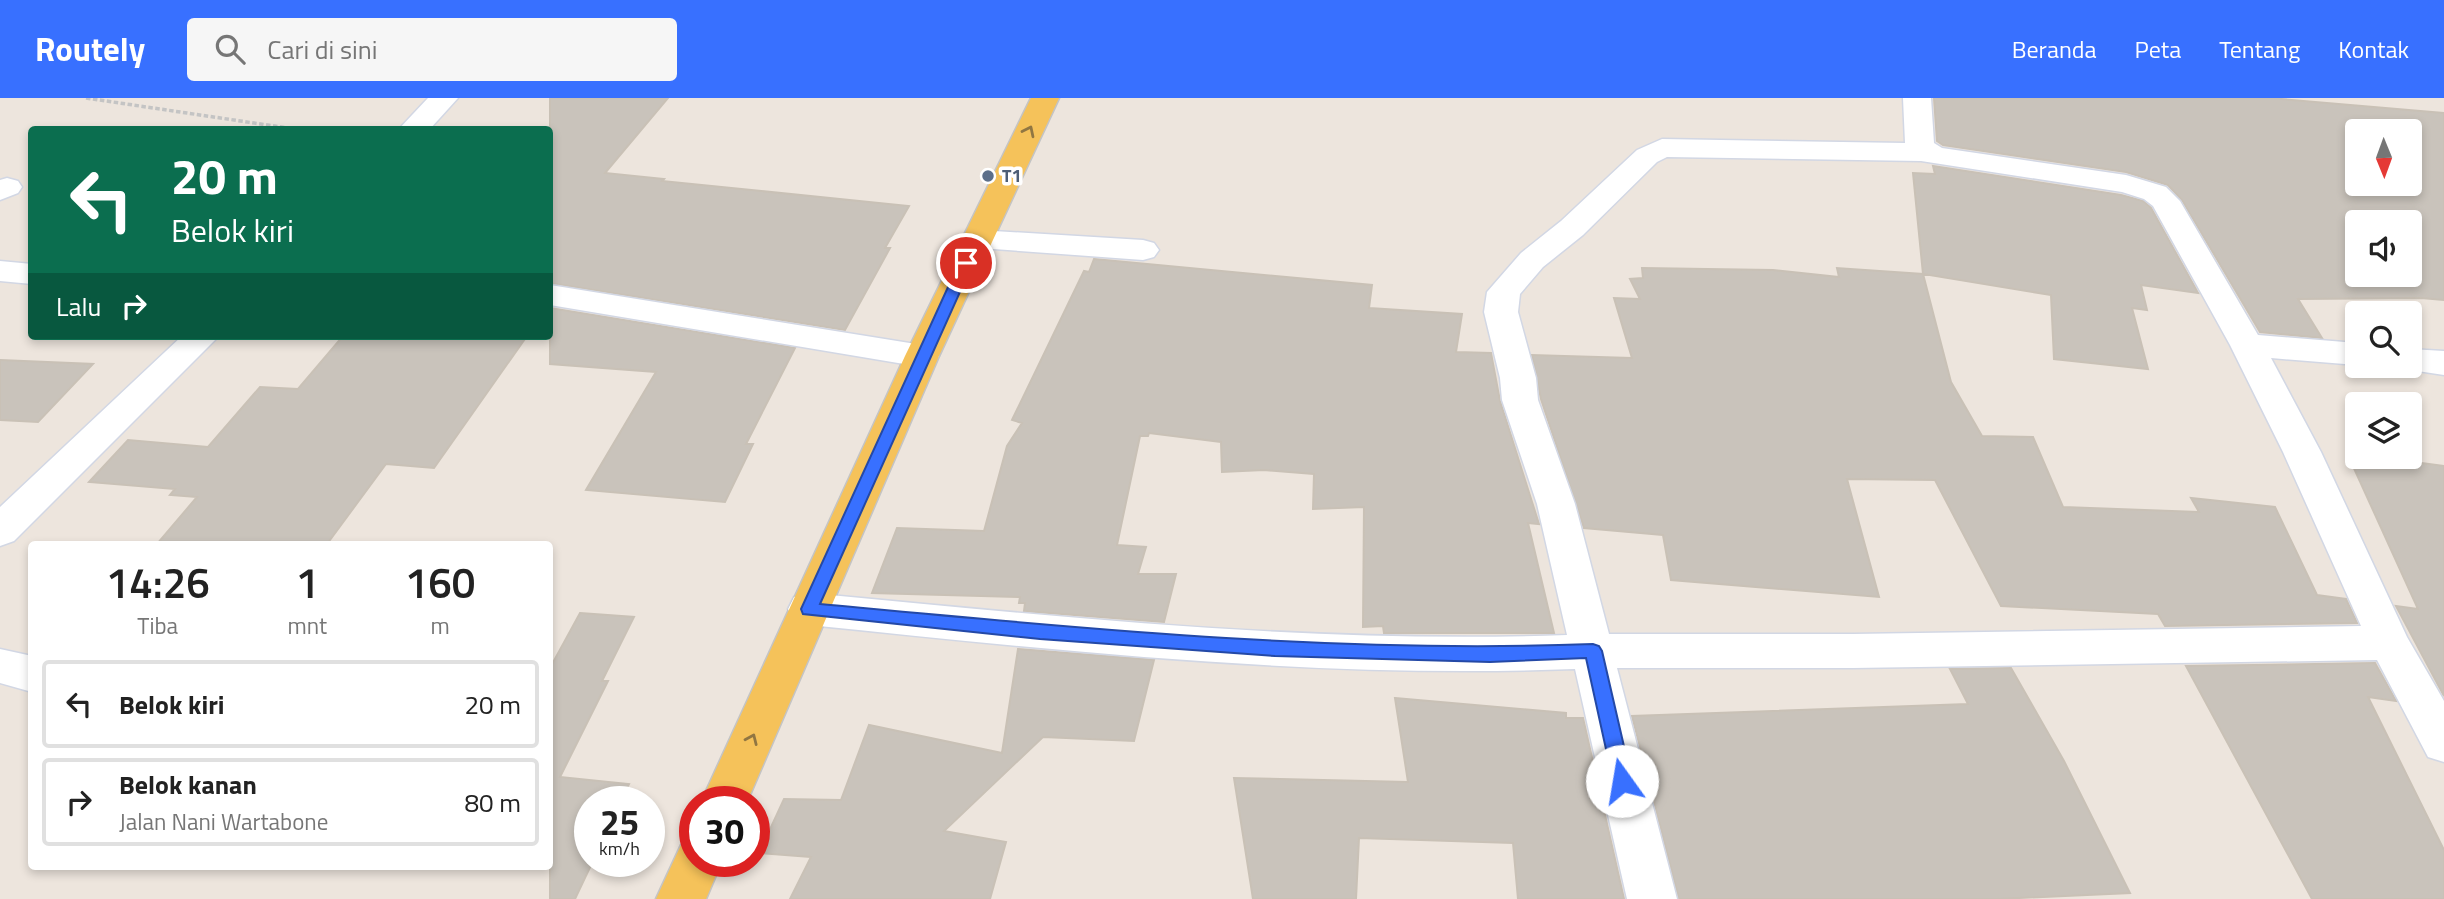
<!DOCTYPE html>
<html lang="id">
<style>
:root{--surface:#fff;--page:#f6f6f6;--text:#222;--muted:#767676;--line:#e0e0e0;--accent:#3870ff}
body{margin:0;font-family:"Titillium Web",sans-serif;background:var(--page);color:var(--text);height:100vh;display:flex;flex-direction:column;font-size:26px;white-space:nowrap}
*{box-sizing:border-box;margin:0}
p{font-size:23px;color:var(--muted)}
.icon{flex:none;width:38px;height:38px;fill:none;stroke:currentColor;stroke-width:2;stroke-linecap:round;stroke-linejoin:round}
.map{position:relative;flex:1;overflow:hidden}
.details{position:absolute;left:28px;top:443px;width:525px;height:329px;display:flex;flex-direction:column;background:var(--surface);border-radius:7px;box-shadow:0 4px 10px #0003}
.details>*{flex:none}
.hud{position:absolute;left:28px;top:28px;width:525px;height:214px;border-radius:7px;box-shadow:0 4px 10px #0003;background:#0b6e4f;color:#fff;overflow:hidden}
.needle{width:46px;rotate:179deg}
.tools{position:absolute;left:2345px;top:21px;display:grid;gap:14px}
.tools a{display:grid;place-items:center;width:77px;height:77px;border-radius:7px;background:var(--surface);box-shadow:0 4px 10px #0003;font-size:35px}
.speed{position:absolute;left:574px;top:688px;display:flex;gap:14px;font-size:35px;font-weight:700;text-align:center}
.speed>*{display:grid;place-content:center;width:91px;height:91px;border-radius:50%;background:var(--surface);box-shadow:0 4px 10px #0003;line-height:1}
.speed small{font-size:18px;font-weight:400}
.speed .limit{border:10px solid #d22;background:#fff;color:#111}
.pin{position:absolute;display:grid;place-items:center;width:60px;height:60px;color:#fff;margin:-30px;border:4px solid #fff;border-radius:50%;box-shadow:0 2px 7px #0007}
.me{position:absolute;width:77px;margin:-38px;rotate:347deg;stroke-linejoin:round;filter:drop-shadow(0 0 5px #0008)}
.turn{display:flex;align-items:center;gap:24px;height:147px;padding:0 28px;font-size:32px}
.turn .icon{width:91px;height:91px;stroke-width:2.5}
.turn b{display:block;font-size:49px;line-height:60px}
.then{display:flex;align-items:center;height:66px;padding:0 28px;background:#0003;gap:14px;font-size:26px}
.eta{display:flex;justify-content:space-evenly;align-items:center;height:119px;text-align:center}
.eta b{font-size:42px;font-weight:600;line-height:49px}
ul{padding:0;list-style:none}
li{display:flex;align-items:center;gap:21px;height:88px;margin:0 14px 10px;padding:0 14px;border:4px solid var(--line);border-radius:7px}
li div{flex:1}
li b{display:block;font-size:26px}
li em{font-style:normal}
header{display:flex;align-items:center;gap:42px;box-sizing:border-box;height:98px;padding:0 35px;background:var(--accent);color:#fff}
header strong{font-size:33px}
nav{display:flex;gap:38px;margin-inline-start:auto;font-size:24px}
.search{width:490px;height:63px;background:var(--page);display:flex;align-items:center;gap:18px;box-sizing:border-box;padding:0 24px;border-radius:7px;color:var(--muted);font-size:26px}
.map>svg:first-child{display:block}
.building{fill:#c9c3bb;stroke:#c9c1b6;stroke-width:2;fill-rule:evenodd}
.lines{fill:none;stroke-linecap:round;stroke-linejoin:round}
.minor-casing{stroke:#d2d7e4;stroke-width:3}
.major-casing{stroke:#c4c4c4;stroke-width:3}
.path{stroke:#c4c4c4;stroke-width:3.5;stroke-dasharray:4.5 2.5;stroke-linecap:butt}
.minor{fill:#fff;fill-rule:evenodd}
.major{fill:#f5c25a;fill-rule:evenodd}
.oneway{stroke:#907642}
.route{fill:#3870ff;stroke:#2449a6;stroke-width:2}
.service-dot{fill:#5c6f8a;stroke:#fff;stroke-width:2.5}
.labels{text-anchor:middle;stroke-width:7;stroke-linejoin:round;paint-order:stroke}
.far-service-label{font-size:18px;font-weight:bold;fill:#4e5e75;stroke:#fff;text-anchor:start}
</style>
<header>
<strong>Routely</strong>
<div class="search"><svg class="icon" aria-label="search" viewBox="0 0 24 24"><circle cx="10" cy="10" r="6"/><path d="M15 15l6 6"/></svg>Cari di sini</div>
<nav><a>Beranda</a><a>Peta</a><a>Tentang</a><a>Kontak</a></nav>
</header>
<div class="map">
<svg width="2444" height="801" viewBox="0 0 2444 801">
<rect width="100%" height="100%" fill="#ede5dd"/>
<path class="building" d="M 550,0 L 668,0 L 605,75 L 664,81 L 662,83 L 909,108 L 885,150 L 890,150 L 845,232 L 550,185 Z
M 1934,0 L 2270,0 L 2444,15 L 2444,202 L 2421,200 L 2298,201 L 2322,240 L 2260,234 L 2182,102 L 2168,87 L 2126,74 L 1943,47 L 1937,43 ZM 2357,33 L 2410,33 L 2410,86 L 2357,86 ZM 2357,124 L 2410,124 L 2410,177 L 2357,177 Z
M 1933,68 L 2121,97 L 2143,103 L 2151,110 L 2198,195 L 2141,187 L 2147,212 L 2132,210 L 2148,271 L 2054,261 L 2051,197 L 1923,176 L 1913,75 L 1935,76 Z
M 1094,161 L 1372,187 L 1369,210 L 1462,216 L 1456,254 L 1491,255 L 1500,303 L 1539,426 L 1528,425 L 1554,535 L 1384,535 L 1383,528 L 1363,529 L 1364,409 L 1313,411 L 1314,376 L 1264,372 L 1222,374 L 1221,344 L 1149,335 L 1148,338 L 1140,338 L 1117,447 L 1146,449 L 1138,476 L 1176,476 L 1164,524 L 1024,513 L 1025,505 L 1019,505 L 1020,499 L 872,495 L 897,430 L 984,433 L 1007,348 L 1022,325 L 1012,322 L 1084,173 L 1089,174 Z
M 1642,170 L 1773,172 L 1839,179 L 1837,170 L 1923,176 L 1951,284 L 1982,338 L 2033,339 L 2063,409 L 2199,414 L 2191,400 L 2275,409 L 2317,497 L 2346,501 L 2357,525 L 2165,528 L 2158,516 L 2001,508 L 1935,382 L 1847,381 L 1879,499 L 1671,482 L 1663,437 L 1584,430 L 1541,301 L 1532,257 L 1632,260 L 1614,200 L 1640,201 L 1630,181 L 1643,180 Z
M 550,210 L 795,250 L 746,346 L 753,346 L 725,404 L 586,392 L 656,274 L 550,266 Z
M 343,238 L 527,238 L 434,370 L 386,366 L 327,446 L 157,446 L 197,399 L 170,397 L 175,391 L 89,384 L 128,342 L 208,349 L 260,289 L 298,291 Z
M 0,262 L 93,266 L 38,324 L 0,322 Z
M 2347,355 L 2444,368 L 2444,598 L 2396,508 L 2418,511 Z
M 580,515 L 634,519 L 602,583 L 608,583 L 560,679 L 629,686 L 620,704 L 590,704 L 590,763 L 593,763 L 575,801 L 550,801 L 550,570 Z
M 1018,551 L 1154,562 L 1134,643 L 1043,639 L 944,733 L 1006,744 L 990,801 L 790,801 L 811,759 L 759,755 L 784,701 L 841,702 L 869,627 L 1002,655 Z
M 2375,565 L 2396,603 L 2368,599 L 2444,752 L 2444,801 L 2312,801 L 2186,568 Z
M 2011,570 L 2064,663 L 2130,795 L 1997,801 L 1679,801 L 1632,618 L 1968,606 L 1950,571 Z
M 1395,600 L 1566,615 L 1566,620 L 1583,620 L 1624,801 L 1518,801 L 1513,745 L 1359,740 L 1356,801 L 1253,801 L 1234,680 L 1408,684 Z"/>
<g class="lines">
<defs>
<path id="minor" d="M 428,0 L 458,0 L 429,32 L 398,32 Z
M 1903,0 L 1931,0 L 1934,45 L 1942,50 L 2126,77 L 2166,89 L 2180,103 L 2258,237 L 2357,245 L 2357,267 L 2271,260 L 2321,354 L 2407,539 L 2444,603 L 2444,664 L 2428,659 L 2377,562 L 1853,570 L 1617,570 L 1677,801 L 1627,801 L 1575,571 C 1319,581 1063,553 809,527 L 794,523 L 788,511 L 794,499 L 809,495 C 1060,519 1314,546 1567,537 L 1537,406 L 1502,302 L 1500,280 L 1484,214 L 1487,194 L 1521,155 L 1561,123 L 1637,52 L 1662,41 L 1905,45 ZM 1667,59 L 1921,63 L 2122,94 L 2144,101 L 2153,108 L 2230,247 L 2283,354 L 2361,528 L 1853,536 L 1609,536 L 1575,406 L 1538,302 L 1536,280 L 1518,214 L 1520,196 L 1543,169 L 1583,137 L 1657,64 Z
M 7,80 L 18,83 L 22,89 L 18,95 L 0,102 L 0,82 Z
M 977,132 L 1143,142 L 1154,145 L 1159,152 L 1154,159 L 1143,162 L 966,149 L 961,142 L 966,135 Z
M 0,163 L 32,166 L 32,186 L 0,183 Z
M 550,187 L 922,247 L 934,250 L 939,258 L 934,266 L 922,269 L 550,207 Z
M 182,238 L 219,238 L 14,443 L 0,448 L 0,409 Z
M 2410,251 L 2444,253 L 2444,277 L 2398,270 L 2396,268 L 2410,268 Z
M 0,551 L 32,558 L 32,594 L 0,585 Z"/>
<path id="major" d="M 1031,0 L 1059,0 L 939,258 L 747,704 L 701,704 L 905,258 Z
M 695,742 L 695,763 L 722,763 L 706,801 L 656,801 L 681,747 Z"/>
</defs>
<use href="#minor" class="minor-casing"/>
<use href="#major" class="major-casing"/>
<path class="path" d="M 86,0 L 301,32"/>
<use href="#minor" class="minor"/>
<use href="#major" class="major"/>
</g>
<defs><path id="oneway-chevron" d="M-2-3.5L2.5 0L-2 3.5" fill="none" stroke-width="1.6" stroke-linecap="round" stroke-linejoin="round" transform="scale(1.75)"/></defs>
<g class="oneway">
<use href="#oneway-chevron" transform="translate(1029 33) rotate(-64)"/>
<use href="#oneway-chevron" transform="translate(752 641) rotate(-66)"/>
</g>
<path class="route" d="M 966,161 L 973,165 L 820,506 C 1077,530 1334,556 1593,546 L 1599,548 L 1602,553 L 1632,683 L 1629,689 L 1622,691 L 1616,689 L 1613,683 L 1586,560 L 1490,564 L 1275,558 L 1040,541 L 803,516 L 801,511 L 959,165 Z"/>
<circle class="service-dot" cx="988" cy="78" r="7"/>
<g class="labels">
<g class="far-service-label">
<text x="1002" y="84">T1</text>
</g>
</g>
</svg>
<div class="tools">
<a><svg class="needle" viewBox="-14 -14 28 28"><path d="M0-13l5 13h-10z" fill="#e53935"/><path d="M0 13l5-13h-10z" fill="#767676"/></svg></a>
<a><svg class="icon" aria-label="sound" viewBox="0 0 24 24"><path d="M4 9h4l5-4v14l-5-4H4zM17 9q2 3 0 6"/></svg></a>
<a><svg class="icon" aria-label="search" viewBox="0 0 24 24"><circle cx="10" cy="10" r="6"/><path d="M15 15l6 6"/></svg></a>
<a><svg class="icon" aria-label="layers" viewBox="0 0 24 24"><path d="M12 4l9 5-9 5-9-5zM3 14l9 5 9-5"/></svg></a>
</div>
<div class="speed"><div>25<small>km/h</small></div><div class="limit">30</div></div>
<div class="pin" style="left:966px;top:165px;background:#d93025"><svg class="icon" aria-label="arrive" viewBox="0 0 24 24"><path d="M6 21V4h12l-3 4 3 4H6"/></svg></div>
<svg class="me" style="left:1622px;top:683px" viewBox="-20 -20 40 40"><circle r="19" fill="#fff"/><path d="M0-13L10 11 0 6-10 11z" fill="#3870ff"/></svg>
<div class="hud">
<div class="turn"><svg class="icon" aria-label="left" viewBox="0 0 24 24"><path d="M17 20v-9H6M10 6l-5 5 5 5"/></svg><div><b>20 m</b>Belok kiri</div></div>
<div class="then">Lalu<svg class="icon" aria-label="right" viewBox="0 0 24 24"><path d="M7 20v-9h11M14 6l5 5-5 5"/></svg></div>
</div>
<section class="details">
<div class="eta">
<div><b>14:26</b><p>Tiba</p></div>
<div><b>1</b><p>mnt</p></div>
<div><b>160</b><p>m</p></div>
</div>
<ul>
<li><svg class="icon" aria-label="left" viewBox="0 0 24 24"><path d="M17 20v-9H6M10 6l-5 5 5 5"/></svg><div><b>Belok kiri</b></div><em>20 m</em></li>
<li><svg class="icon" aria-label="right" viewBox="0 0 24 24"><path d="M7 20v-9h11M14 6l5 5-5 5"/></svg><div><b>Belok kanan</b><p>Jalan Nani Wartabone</p></div><em>80 m</em></li>
</ul>
</section>
</div>
